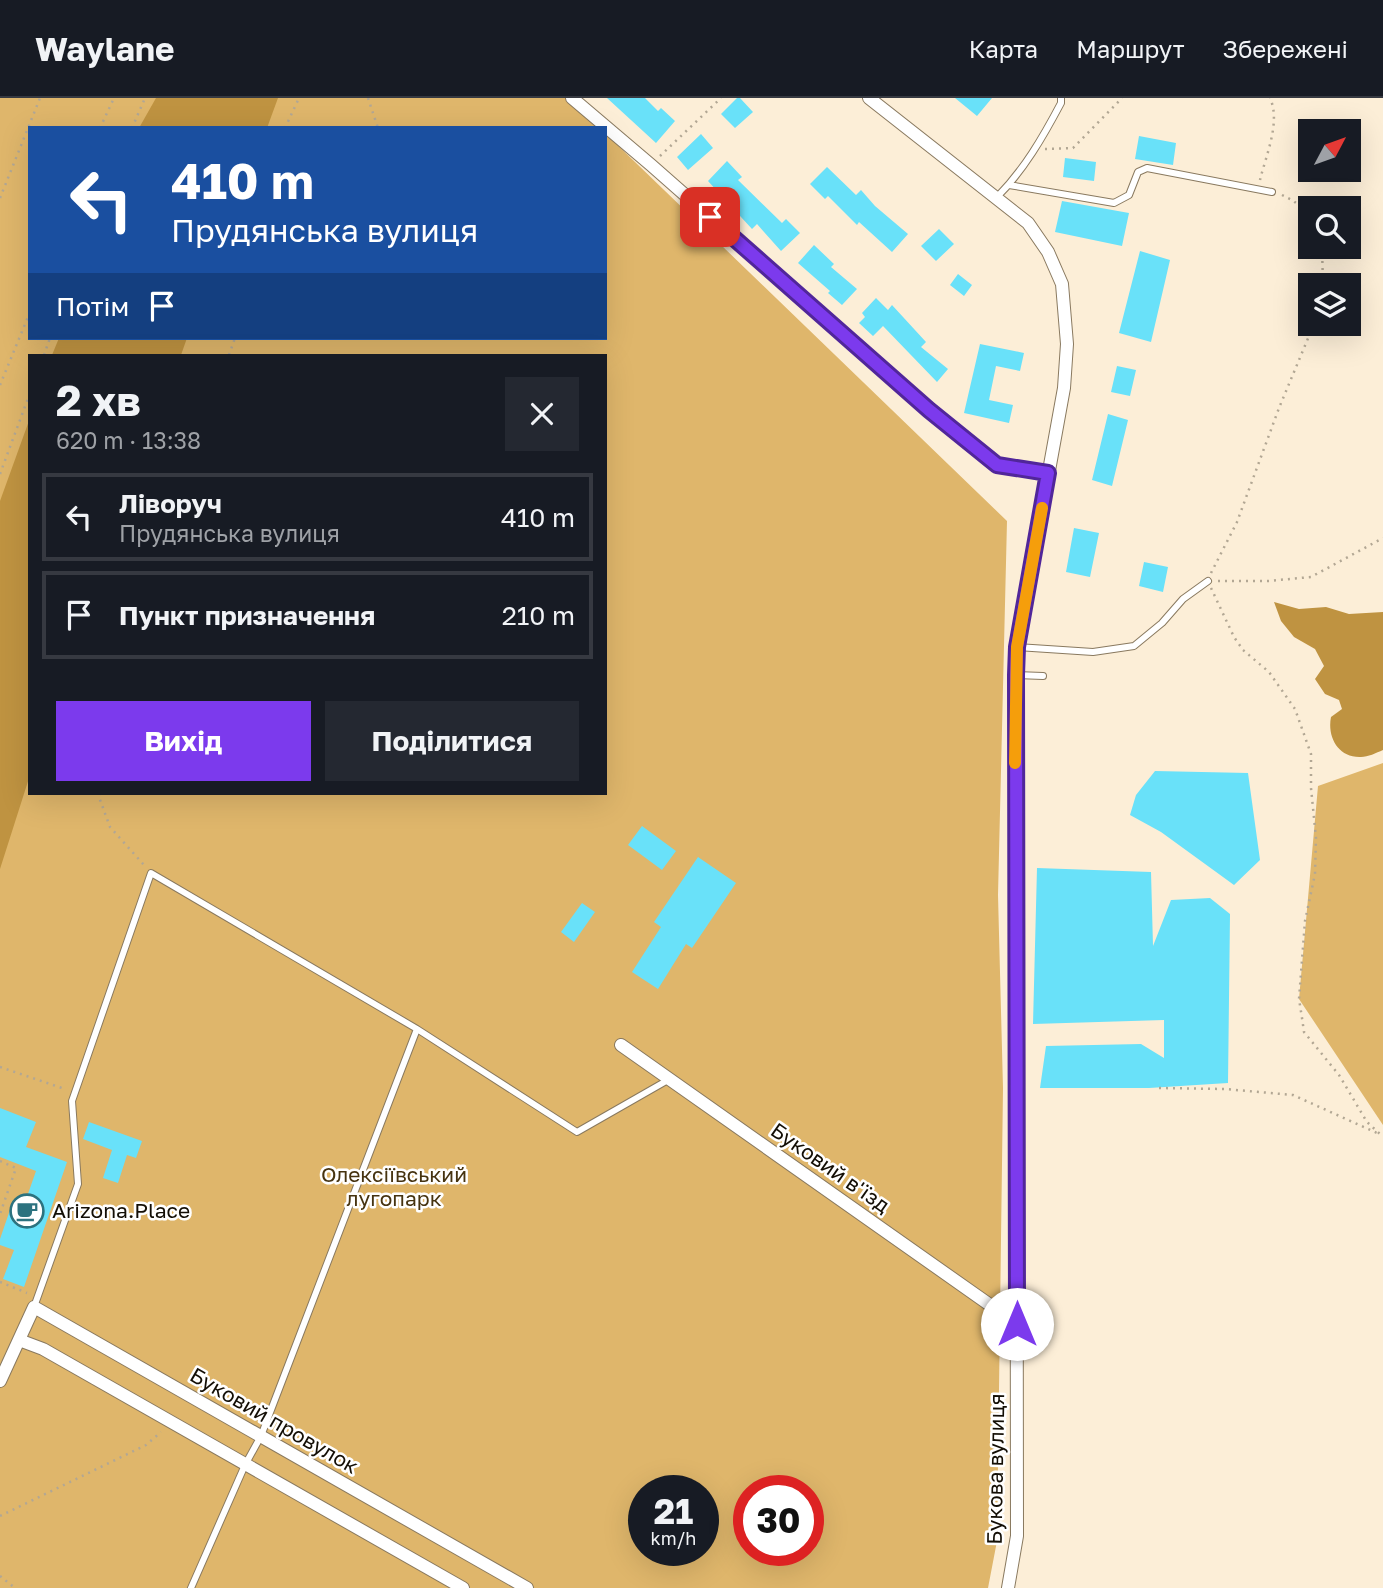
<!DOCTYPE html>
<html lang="uk">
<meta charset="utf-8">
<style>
:root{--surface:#171b24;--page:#242831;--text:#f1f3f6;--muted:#9ea1a6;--line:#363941;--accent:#7c3aed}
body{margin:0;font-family:"Golos Text",sans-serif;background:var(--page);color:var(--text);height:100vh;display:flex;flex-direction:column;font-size:26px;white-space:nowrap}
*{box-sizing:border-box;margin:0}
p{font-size:23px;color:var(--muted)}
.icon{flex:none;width:38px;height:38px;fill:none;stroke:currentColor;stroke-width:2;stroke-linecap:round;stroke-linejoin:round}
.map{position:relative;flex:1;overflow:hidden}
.sheet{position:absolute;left:28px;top:256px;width:579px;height:441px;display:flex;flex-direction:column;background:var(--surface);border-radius:0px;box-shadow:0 7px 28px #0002}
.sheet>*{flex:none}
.guide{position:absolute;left:28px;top:28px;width:579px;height:214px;border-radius:0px;box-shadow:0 7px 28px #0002;background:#1a4fa0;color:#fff;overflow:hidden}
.needle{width:46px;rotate:49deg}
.fabs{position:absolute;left:1298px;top:21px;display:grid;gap:14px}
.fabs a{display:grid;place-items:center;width:63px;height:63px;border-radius:0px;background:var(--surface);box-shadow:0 7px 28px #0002;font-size:35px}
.speed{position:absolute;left:628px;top:1377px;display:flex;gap:14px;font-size:35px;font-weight:700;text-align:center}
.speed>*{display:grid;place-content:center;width:91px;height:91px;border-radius:50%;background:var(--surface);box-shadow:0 7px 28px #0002;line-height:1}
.speed small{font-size:18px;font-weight:400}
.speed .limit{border:10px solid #d22;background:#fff;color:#111}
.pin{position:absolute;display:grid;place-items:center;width:60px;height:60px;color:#fff;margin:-30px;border-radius:14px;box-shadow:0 4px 10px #0006}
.me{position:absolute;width:77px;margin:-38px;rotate:0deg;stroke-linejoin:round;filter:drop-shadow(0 0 5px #0008)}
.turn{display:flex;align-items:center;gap:24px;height:147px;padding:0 28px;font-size:32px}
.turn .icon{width:91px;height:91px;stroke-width:2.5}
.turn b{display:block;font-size:49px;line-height:60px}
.then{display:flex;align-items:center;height:66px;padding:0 28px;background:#0003;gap:14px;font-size:26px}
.round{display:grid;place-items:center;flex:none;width:74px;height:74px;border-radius:0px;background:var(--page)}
.overview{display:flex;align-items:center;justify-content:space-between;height:119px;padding:0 28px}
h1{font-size:42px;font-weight:700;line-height:52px}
.action{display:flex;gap:14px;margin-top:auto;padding:14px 28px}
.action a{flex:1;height:80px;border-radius:0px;background:var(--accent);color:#fff;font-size:28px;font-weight:700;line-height:80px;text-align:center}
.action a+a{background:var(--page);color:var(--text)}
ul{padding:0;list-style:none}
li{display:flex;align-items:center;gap:21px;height:88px;margin:0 14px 10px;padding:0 14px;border:4px solid var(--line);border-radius:0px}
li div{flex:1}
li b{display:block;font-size:26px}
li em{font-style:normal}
header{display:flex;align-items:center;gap:42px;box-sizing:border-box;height:98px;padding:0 35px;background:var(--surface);border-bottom:2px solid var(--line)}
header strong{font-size:33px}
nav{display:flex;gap:38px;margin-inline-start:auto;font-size:24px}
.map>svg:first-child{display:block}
.green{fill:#dfb66b;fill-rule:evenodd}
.water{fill:#bf9341}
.building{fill:#69e1f9}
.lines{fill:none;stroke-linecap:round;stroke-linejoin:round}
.service-casing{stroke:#89795f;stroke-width:8}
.minor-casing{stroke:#89795f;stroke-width:14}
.path{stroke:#b2a794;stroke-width:2.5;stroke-dasharray:2 5;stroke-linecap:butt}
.service{stroke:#fff;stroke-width:6}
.minor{stroke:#fff;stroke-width:12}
.route-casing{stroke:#51269a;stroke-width:18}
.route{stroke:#7c3aed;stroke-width:12}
.slow{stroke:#f59e0b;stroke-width:12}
.labels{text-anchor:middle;stroke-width:5;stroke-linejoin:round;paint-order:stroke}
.street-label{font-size:21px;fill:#130e05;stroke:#fff}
.park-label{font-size:21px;fill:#463310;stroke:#fff}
.poi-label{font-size:21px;fill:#130e05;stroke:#fff;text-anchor:start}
</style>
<header>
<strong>Waylane</strong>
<nav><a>Карта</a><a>Маршрут</a><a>Збережені</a></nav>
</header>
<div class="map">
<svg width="1383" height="1490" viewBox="0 0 1383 1490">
<rect width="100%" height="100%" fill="#fceed7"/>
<path class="green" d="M 0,0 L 568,0 L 599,30 L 30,30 L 30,240 L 606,240 L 606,36 L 1007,423 L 998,797 L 1003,990 L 997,1443 L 988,1490 L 0,1490 ZM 30,257 L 606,257 L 606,695 L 30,695 ZM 644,1393 L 704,1393 L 704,1452 L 644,1452 ZM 749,1393 L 808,1393 L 808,1452 L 749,1452 Z
M 1383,665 L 1383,1027 L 1299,901 L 1318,688 Z"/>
<path class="water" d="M 156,0 L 278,0 L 267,30 L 139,30 Z
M 59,240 L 187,240 L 181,257 L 52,257 Z
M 30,320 L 30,677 L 0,771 L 0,403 Z
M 1274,504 L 1299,511 L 1326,509 L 1349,516 L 1383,514 L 1383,652 C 1376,655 1368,659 1361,659 C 1338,660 1327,639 1331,619 L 1342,611 L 1339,602 L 1325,596 L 1315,581 L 1324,568 L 1315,551 L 1294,539 L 1281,523 Z"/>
<path class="building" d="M 607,0 L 645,0 L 658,13 L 661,10 L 675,23 L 656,45 Z
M 737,0 L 740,0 L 753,14 L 735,30 L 721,16 Z
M 955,0 L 992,0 L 977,18 Z
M 701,36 L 713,50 L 688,72 L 677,59 Z
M 1139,38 L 1176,45 L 1173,67 L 1135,61 Z
M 1065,60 L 1096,64 L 1094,83 L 1063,79 Z
M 727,63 L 742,79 L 738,82 L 782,125 L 786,121 L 800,135 L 781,153 L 757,126 L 752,131 L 708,83 Z
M 827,69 L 856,97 L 861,92 L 875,108 L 908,136 L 892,154 L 859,124 L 857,127 L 828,98 L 825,101 L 810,86 Z
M 1062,103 L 1129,115 L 1122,148 L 1055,134 Z
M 939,131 L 954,146 L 936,163 L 921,148 Z
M 814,147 L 834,166 L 831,169 L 857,191 L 842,207 L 828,195 L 830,193 L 798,165 Z
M 1140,153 L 1170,162 L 1151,244 L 1119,235 Z
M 958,176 L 972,187 L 964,198 L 950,187 Z
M 876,200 L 888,212 L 892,207 L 926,244 L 921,249 L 948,271 L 937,284 L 883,228 L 873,238 L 859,225 L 865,219 L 862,215 Z
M 980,246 L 1024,255 L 1020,273 L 996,268 L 989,302 L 1013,307 L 1009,325 L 964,315 Z
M 1117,268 L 1136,272 L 1130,298 L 1111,294 Z
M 1108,316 L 1128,322 L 1112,388 L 1092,382 Z
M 1074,430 L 1099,435 L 1090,479 L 1066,474 Z
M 1144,464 L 1168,469 L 1163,494 L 1139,488 Z
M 1155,673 L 1248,675 L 1260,762 L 1234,787 L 1161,734 L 1130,717 L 1136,697 Z
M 642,728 L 676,753 L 662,772 L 628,747 Z
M 698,759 L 736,785 L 692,850 L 686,846 L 658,891 L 632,874 L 661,829 L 654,824 Z
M 1037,770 L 1151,774 L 1153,848 L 1171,802 L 1210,800 L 1230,816 L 1228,985 L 1149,990 L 1040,990 L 1046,948 L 1141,946 L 1164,960 L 1164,922 L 1033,926 Z
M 582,805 L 595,814 L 574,844 L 561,834 Z
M 0,1010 L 36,1024 L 26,1049 L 67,1064 L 24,1189 L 3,1181 L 14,1152 L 0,1147 L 0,1141 L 11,1109 L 22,1113 L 36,1073 L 0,1059 Z
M 89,1024 L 142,1043 L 136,1060 L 127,1057 L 118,1085 L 103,1080 L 112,1052 L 83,1041 Z"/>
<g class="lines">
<defs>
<path id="service" d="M 1009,87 L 1114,105 L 1129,97 L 1138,74 L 1147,70 L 1272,94
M 997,99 C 1024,72 1043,39 1061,5 L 1061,0
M 1017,549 L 1093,554 L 1134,548 L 1162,525 L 1183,501 L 1208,483
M 1016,577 L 1043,578
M 34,1209 L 78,1086 L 72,1003 L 151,775 L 417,931 L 577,1034 L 668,982
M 191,1490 L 245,1367 L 261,1338 L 417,931"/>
<path id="minor" d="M 572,0 L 651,67 L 929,312 L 997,367 L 1048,375
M 869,0 L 1028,125 L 1048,154 L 1062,186 L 1067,246 L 1064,290 L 1017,549 L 1016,577 L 1017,1438 L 1008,1490
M 621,947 L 1017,1226
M 19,1242 L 43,1251 L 463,1490
M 0,1283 L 34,1209 L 527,1490"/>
</defs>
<use href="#service" class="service-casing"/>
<use href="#minor" class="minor-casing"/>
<path class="path" d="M 368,0 L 378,30
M 100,30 L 114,0
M 132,30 L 145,0
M 285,30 L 299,0
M 1045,51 L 1073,50 L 1122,0
M 660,58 L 721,0
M 1260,82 C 1266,57 1281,24 1270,0
M 1282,97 L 1292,102 L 1311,116
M 0,100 L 40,0
M 1322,149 L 1323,187
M 44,257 L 50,240
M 229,257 L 235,240
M 0,287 L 30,214
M 0,376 L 30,295
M 1211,475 L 1237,424 L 1279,310 L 1314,226
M 1218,483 L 1268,483 L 1311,479 L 1383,440
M 1211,490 L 1234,539 L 1243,552 L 1269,574 L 1295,611 L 1311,656 L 1311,690 L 1316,740 L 1315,776 L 1305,823 L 1299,901 L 1302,920 L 1304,934 L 1339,977 L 1367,1024 L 1380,1036
M 100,695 L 99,699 L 110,729 L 144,767
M 0,969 L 65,991
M 1159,990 L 1225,991 L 1293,997 L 1377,1035
M 0,1063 L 16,1070 L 0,1116
M 0,1184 L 27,1195
M 0,1418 L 146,1347 L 161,1334
M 0,1478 L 15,1490"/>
<use href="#service" class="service"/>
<use href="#minor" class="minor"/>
</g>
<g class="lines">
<defs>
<path id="route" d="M 710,119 L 929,312 L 997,367 L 1048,375 L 1017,549 L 1016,577 L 1017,1226"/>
</defs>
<use href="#route" class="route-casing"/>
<use href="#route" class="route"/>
<path class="slow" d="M 1015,665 L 1017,549 L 1042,410"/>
</g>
<defs>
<symbol id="cafe-ring" viewBox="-11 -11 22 22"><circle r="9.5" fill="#fff" stroke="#2c727f" stroke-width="1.5"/><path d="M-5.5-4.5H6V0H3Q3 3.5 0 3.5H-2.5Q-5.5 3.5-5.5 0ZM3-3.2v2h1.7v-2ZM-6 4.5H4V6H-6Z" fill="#2c727f"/></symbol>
</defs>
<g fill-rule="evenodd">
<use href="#cafe-ring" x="8" y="1094" width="38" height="38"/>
</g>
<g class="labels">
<g class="street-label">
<text transform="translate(830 1070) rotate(35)" y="7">Буковий в'їзд</text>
<text transform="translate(274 1323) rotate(30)" y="7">Буковий провулок</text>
<text transform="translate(996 1371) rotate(-89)" y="7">Букова вулиця</text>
</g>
<g class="park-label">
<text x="394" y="1084">Олексіївський<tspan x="394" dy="24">лугопарк</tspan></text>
</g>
<g class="poi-label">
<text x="52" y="1120">Arizona.Place</text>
</g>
</g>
</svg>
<div class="fabs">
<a><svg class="needle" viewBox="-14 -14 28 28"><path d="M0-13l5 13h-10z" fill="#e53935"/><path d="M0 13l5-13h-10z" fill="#9ea1a6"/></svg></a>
<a><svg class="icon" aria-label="search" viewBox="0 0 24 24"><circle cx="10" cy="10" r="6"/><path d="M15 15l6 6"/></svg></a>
<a><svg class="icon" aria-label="layers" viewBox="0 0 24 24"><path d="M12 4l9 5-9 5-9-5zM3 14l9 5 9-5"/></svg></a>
</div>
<div class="speed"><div>21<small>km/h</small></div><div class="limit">30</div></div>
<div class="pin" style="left:710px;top:119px;background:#d93025"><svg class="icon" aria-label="arrive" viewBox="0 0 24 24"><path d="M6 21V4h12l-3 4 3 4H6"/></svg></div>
<svg class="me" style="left:1017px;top:1226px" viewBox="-20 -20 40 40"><circle r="19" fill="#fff"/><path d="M0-13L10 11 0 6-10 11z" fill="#7c3aed"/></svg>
<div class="guide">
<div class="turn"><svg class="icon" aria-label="left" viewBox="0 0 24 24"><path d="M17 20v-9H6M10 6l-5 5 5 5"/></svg><div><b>410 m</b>Прудянська вулиця</div></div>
<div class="then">Потім<svg class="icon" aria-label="arrive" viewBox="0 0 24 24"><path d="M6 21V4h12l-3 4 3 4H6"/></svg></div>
</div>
<section class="sheet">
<div class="overview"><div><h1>2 хв</h1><p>620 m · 13:38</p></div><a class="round"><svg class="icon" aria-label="close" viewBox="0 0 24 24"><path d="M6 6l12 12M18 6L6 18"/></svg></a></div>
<ul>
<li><svg class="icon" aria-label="left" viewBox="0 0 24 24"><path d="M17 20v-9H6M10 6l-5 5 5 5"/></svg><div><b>Ліворуч</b><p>Прудянська вулиця</p></div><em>410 m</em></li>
<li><svg class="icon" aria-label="arrive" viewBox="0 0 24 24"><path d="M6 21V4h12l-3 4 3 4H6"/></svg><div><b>Пункт призначення</b></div><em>210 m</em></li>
</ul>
<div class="action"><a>Вихід</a><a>Поділитися</a></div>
</section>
</div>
